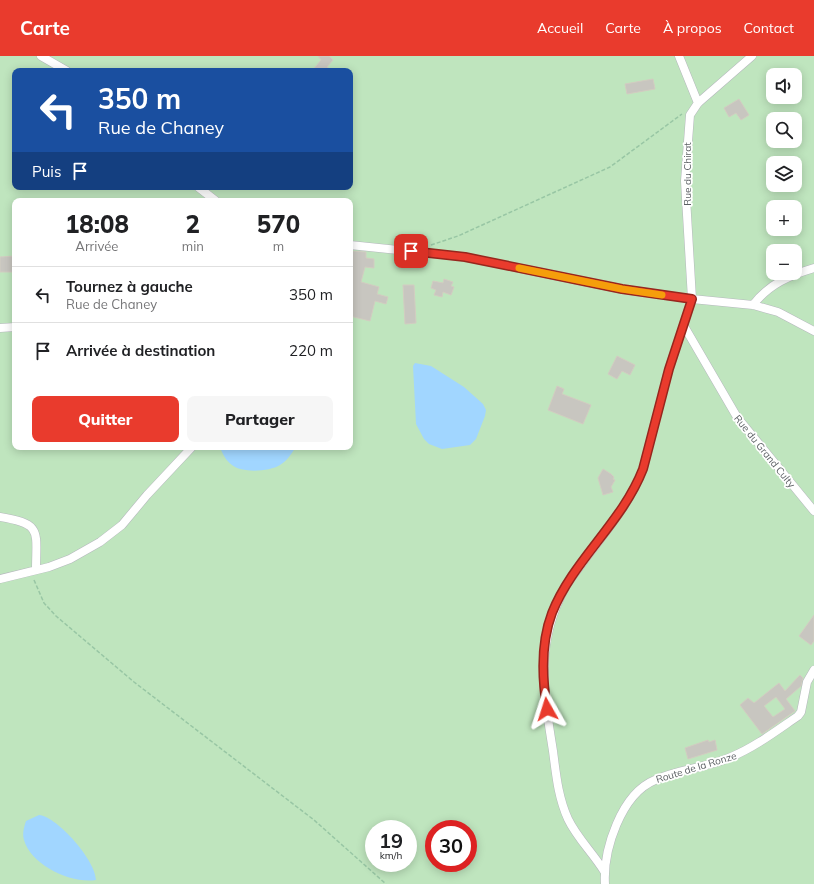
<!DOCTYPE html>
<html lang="fr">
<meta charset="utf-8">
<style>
:root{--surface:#fff;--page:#f6f6f6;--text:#202124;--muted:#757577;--line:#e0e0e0;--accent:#e93b2d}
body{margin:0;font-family:Mulish,sans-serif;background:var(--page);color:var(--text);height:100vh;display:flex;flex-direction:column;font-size:15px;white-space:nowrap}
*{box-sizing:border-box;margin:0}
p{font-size:13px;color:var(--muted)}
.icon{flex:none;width:22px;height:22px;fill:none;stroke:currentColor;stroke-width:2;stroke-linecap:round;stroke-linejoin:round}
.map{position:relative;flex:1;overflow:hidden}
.drawer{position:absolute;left:12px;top:142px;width:341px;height:252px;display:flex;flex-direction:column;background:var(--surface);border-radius:8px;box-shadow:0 2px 10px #0003}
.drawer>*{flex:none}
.guide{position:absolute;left:12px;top:12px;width:341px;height:122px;border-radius:8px;box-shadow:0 2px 10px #0003;background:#1a4fa0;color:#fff;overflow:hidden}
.tools{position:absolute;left:766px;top:12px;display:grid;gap:8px}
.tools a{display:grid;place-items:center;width:36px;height:36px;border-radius:8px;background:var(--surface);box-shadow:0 2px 10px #0003;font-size:20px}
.speed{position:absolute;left:365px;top:764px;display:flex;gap:8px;font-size:20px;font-weight:700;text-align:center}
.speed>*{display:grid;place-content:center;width:52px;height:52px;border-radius:50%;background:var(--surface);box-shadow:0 2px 10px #0003;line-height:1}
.speed small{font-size:10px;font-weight:400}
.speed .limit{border:6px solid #d22;background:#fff;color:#111}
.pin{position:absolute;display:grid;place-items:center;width:34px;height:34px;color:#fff;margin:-17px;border-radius:8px;box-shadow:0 2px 6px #0006}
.me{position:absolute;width:44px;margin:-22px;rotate:354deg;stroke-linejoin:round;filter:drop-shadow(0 0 3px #0008)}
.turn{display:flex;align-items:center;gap:14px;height:84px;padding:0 20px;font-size:18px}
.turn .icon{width:52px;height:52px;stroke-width:2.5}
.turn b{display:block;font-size:28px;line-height:34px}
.then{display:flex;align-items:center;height:38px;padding:0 20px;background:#0003;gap:8px;font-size:15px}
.eta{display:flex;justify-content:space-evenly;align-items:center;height:68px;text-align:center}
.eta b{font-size:24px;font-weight:800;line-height:28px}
.button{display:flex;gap:8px;margin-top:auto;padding:8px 20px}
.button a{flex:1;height:46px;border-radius:8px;background:var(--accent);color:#fff;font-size:16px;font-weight:800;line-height:46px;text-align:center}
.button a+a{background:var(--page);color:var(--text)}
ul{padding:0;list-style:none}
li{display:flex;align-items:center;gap:12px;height:56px;padding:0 20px;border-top:1px solid var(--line)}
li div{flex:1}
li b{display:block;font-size:15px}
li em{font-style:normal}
header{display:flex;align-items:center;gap:24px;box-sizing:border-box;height:56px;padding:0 20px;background:var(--accent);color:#fff}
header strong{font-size:19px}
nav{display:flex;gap:22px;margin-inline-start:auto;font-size:14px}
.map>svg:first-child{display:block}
.green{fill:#bfe5be;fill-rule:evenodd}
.water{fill:#a1d6ff}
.building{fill:#c8c6c0;stroke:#d2cdc1;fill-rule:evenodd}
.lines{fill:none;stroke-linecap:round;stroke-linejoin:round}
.minor-casing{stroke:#b5b8bd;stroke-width:9}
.path{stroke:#98c6a4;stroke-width:1.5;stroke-dasharray:4 2;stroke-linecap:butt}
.minor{stroke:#fff;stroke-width:8}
.route-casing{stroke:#97261d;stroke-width:10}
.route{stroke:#e93b2d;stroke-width:7}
.slow{stroke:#f59e0b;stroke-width:7}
.labels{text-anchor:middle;stroke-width:3.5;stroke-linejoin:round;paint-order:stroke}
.street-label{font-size:10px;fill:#5b5f63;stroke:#fff}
</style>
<header>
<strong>Carte</strong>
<nav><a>Accueil</a><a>Carte</a><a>À propos</a><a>Contact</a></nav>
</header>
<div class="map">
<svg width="814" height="828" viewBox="0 0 814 828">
<rect width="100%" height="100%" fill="#eeebe2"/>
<path class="green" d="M 0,0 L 814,0 L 814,828 L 0,828 ZM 15,15 L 350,15 L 350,131 L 15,131 ZM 773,19 L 795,19 L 795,41 L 773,41 ZM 773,63 L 795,63 L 795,85 L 773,85 ZM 773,107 L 795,107 L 795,129 L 773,129 ZM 15,145 L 350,145 L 350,391 L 15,391 ZM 773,151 L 795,151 L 795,173 L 773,173 ZM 773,195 L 795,195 L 795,217 L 773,217 ZM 374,773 L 408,773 L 408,807 L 374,807 ZM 434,773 L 468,773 L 468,807 L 434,807 Z"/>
<path class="water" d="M 415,307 L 431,310 L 464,331 L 483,348 L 486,354 L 485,360 L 476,383 L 470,389 L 442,393 L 429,388 L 424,383 L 416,368 L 413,310 Z
M 220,391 L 296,391 C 291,398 287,405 280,409 C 269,416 241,417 232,409 C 226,405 222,397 220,391 Z
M 39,759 C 58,761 96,805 96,824 C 71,828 31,809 24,784 C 22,778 24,771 26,765 Z"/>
<path class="building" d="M 318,0 L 329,0 L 333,4 L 327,11 L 332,15 L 312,15 L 321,4 Z
M 653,23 L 655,33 L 627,38 L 625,28 Z
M 739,43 L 749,59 L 741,64 L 736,57 L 729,61 L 724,52 Z
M 350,195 L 366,196 L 366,202 L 374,203 L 374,212 L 365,211 L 361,226 L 379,231 L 377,238 L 388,241 L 386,248 L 375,245 L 370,265 L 350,260 Z
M 14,200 L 15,216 L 0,216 L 0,201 Z
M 444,223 L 453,226 L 451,230 L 454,231 L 451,239 L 443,236 L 442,241 L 434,239 L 436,234 L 431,232 L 433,225 L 443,227 Z
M 403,229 L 414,229 L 416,267 L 405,268 Z
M 617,300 L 635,309 L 630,319 L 622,315 L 617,323 L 608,318 Z
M 557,330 L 564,333 L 562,338 L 591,349 L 583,368 L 548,354 Z
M 603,413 L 611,418 L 614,421 L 613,423 L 615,424 L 611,431 L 613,436 L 603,439 L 598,422 Z
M 814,559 L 814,585 L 811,589 L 799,580 Z
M 800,619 L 803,622 L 801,630 L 786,643 L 795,655 L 762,678 L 740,649 L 748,642 L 754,647 L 779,627 L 785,635 ZM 776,641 L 785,653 L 773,661 L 764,650 Z
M 708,684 L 709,686 L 715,684 L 717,694 L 688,703 L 685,692 Z"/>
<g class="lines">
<defs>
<path id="minor" d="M 41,0 L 67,15
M 679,0 L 698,47
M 198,131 L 216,145
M 350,189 L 465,201 L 621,233 L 692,243 L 753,249 L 778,256 L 814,275
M 753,249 C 769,228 790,219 814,212
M 684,270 L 737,361 L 814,455
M 0,272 L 15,271
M 0,461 C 43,468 36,475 36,514
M 0,523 L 49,511 L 70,503 L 100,486 L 122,469 L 147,439 L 192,391
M 604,815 C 593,797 577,782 568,763 C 558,741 556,718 553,695 C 543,633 535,586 566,530 C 572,520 580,511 586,502 C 607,474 630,447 643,413 L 669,313 L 692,243 L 685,125 L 690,59 L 698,47 L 752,0
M 605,828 C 603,794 621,738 655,724 C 679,713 706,712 731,701 C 755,691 776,675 798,660 L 801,656 L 807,626 L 814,614"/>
</defs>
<use href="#minor" class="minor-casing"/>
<path class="path" d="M 431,189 L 458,180 L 610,111 L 682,58
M 34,524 L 44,547 L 56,560 L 134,626 L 314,764 L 386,828"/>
<use href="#minor" class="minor"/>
</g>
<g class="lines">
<defs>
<path id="route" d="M 411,195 L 465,201 L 622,233 L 692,243 L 669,313 L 643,413 C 622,467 573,504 552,557 C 541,586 542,622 547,653"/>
</defs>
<use href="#route" class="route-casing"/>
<use href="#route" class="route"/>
<path class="slow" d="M 519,212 L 622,233 L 662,239"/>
</g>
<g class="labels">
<g class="street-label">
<text transform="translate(687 118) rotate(-90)" y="4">Rue du Chirat</text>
<text transform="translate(765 395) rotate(51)" y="4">Rue du Grand Culty</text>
<text transform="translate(696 711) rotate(-17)" y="4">Route de la Ronze</text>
</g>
</g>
</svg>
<div class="tools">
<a><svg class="icon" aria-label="sound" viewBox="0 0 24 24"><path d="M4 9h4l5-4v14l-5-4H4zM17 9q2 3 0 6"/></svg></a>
<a><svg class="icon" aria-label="search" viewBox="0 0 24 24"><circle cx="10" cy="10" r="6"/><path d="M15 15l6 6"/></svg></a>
<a><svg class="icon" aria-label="layers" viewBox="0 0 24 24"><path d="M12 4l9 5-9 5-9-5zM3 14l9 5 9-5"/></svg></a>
<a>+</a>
<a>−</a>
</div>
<div class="speed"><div>19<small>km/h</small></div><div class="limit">30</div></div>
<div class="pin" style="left:411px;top:195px;background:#d93025"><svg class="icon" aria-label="arrive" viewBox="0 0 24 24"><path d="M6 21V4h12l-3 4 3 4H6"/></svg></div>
<svg class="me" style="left:547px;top:653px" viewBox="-20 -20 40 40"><path d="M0-17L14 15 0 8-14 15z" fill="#e93b2d" stroke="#fff" stroke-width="4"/></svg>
<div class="guide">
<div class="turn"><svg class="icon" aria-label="left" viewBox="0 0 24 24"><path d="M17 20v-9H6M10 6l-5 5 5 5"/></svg><div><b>350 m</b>Rue de Chaney</div></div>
<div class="then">Puis<svg class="icon" aria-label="arrive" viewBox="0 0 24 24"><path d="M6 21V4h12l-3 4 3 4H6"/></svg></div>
</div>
<section class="drawer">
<div class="eta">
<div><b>18:08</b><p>Arrivée</p></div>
<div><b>2</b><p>min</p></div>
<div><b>570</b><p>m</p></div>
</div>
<ul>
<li><svg class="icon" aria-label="left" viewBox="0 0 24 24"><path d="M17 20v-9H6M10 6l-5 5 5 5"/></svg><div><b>Tournez à gauche</b><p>Rue de Chaney</p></div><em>350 m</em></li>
<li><svg class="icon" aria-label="arrive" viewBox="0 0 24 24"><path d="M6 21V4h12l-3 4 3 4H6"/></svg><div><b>Arrivée à destination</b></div><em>220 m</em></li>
</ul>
<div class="button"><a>Quitter</a><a>Partager</a></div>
</section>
</div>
